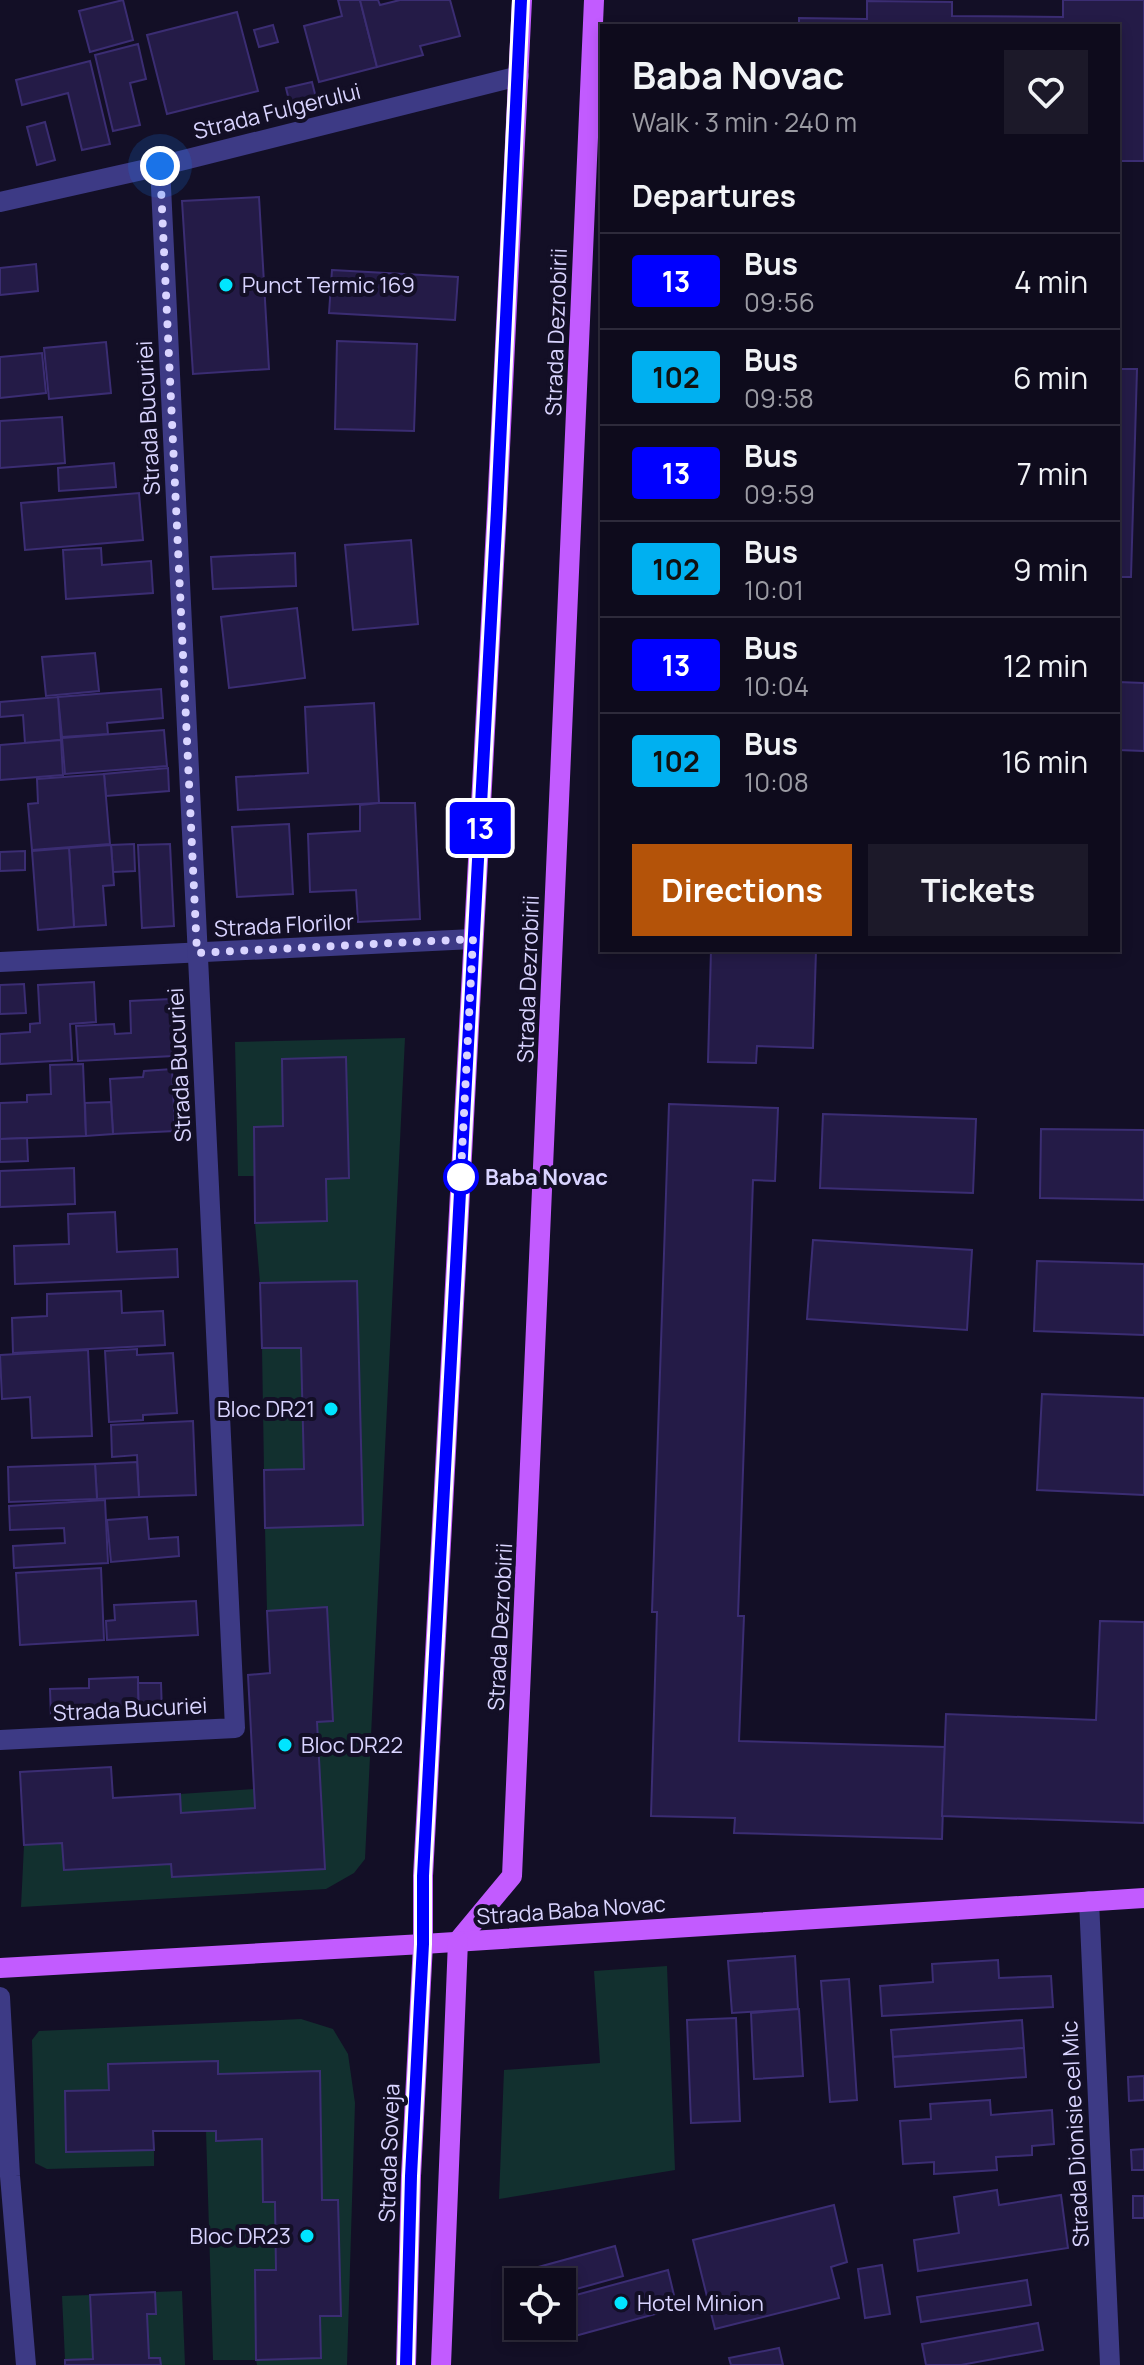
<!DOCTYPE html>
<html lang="en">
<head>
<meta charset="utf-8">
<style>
	:root { --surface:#0e0b1c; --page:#1c1929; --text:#f1f3f6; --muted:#9b9ba3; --line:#2e2b3b; --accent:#b45309 }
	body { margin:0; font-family:Manrope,sans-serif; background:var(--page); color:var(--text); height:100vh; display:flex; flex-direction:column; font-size:30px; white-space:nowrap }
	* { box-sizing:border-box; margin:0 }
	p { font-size:26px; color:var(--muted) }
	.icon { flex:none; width:44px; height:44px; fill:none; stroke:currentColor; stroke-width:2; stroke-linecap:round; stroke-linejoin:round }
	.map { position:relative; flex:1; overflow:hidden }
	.panel { position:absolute; left:600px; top:24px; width:520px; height:928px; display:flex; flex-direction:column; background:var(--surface); border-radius:0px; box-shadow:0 4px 12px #0003,0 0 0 2px var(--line) }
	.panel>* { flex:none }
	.badge { padding:0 16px; border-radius:6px; font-size:28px; line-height:52px }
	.controls { position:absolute; left:504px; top:2268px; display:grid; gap:16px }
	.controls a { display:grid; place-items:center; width:72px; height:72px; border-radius:0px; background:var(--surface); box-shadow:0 4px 12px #0003,0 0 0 2px var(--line); font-size:40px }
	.you { position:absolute; width:40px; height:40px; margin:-20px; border:6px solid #fff; border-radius:50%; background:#1a73e8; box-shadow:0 0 0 12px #1a73e833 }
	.map>.badge { position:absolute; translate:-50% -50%; box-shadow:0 0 0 4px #fff }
	h2 { padding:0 32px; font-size:30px; line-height:72px }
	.round { display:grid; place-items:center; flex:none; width:84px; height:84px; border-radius:0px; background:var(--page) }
	.headline { display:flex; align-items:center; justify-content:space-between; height:136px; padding:0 32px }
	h1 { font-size:38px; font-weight:700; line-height:60px }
	.primary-button { display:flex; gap:16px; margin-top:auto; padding:16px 32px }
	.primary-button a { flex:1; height:92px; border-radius:0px; background:var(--accent); color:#fff; font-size:32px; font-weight:700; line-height:92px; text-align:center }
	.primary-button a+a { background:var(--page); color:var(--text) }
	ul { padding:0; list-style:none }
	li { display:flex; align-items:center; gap:24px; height:96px; padding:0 32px; border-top:2px solid var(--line) }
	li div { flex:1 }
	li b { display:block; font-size:30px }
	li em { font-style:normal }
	li .badge { min-width:88px; font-weight:700; text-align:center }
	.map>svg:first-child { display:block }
	.green { fill:#12302f }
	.building { fill:#241b47; stroke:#3b2d73; stroke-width:2 }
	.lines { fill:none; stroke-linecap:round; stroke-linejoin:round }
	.minor { stroke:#3d3a85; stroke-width:20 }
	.major { stroke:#c25bff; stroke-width:20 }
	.line-casing { stroke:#fff; stroke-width:18 }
	.line { stroke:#00f; stroke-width:12 }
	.walk { stroke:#d9d4ff; stroke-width:8; stroke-dasharray:0 14.4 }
	.poi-dot { fill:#00e5ff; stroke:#130f26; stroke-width:3 }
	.stop-dot { fill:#fff; stroke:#00f; stroke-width:4 }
	.labels { text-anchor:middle; stroke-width:8; stroke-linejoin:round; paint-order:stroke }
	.street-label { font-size:22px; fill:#d9d4ff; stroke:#130f26 }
	.poi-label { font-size:22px; fill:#d9d4ff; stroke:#130f26; text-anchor:start }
	.stop-label { font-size:22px; font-weight:bold; fill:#d9d4ff; stroke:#130f26; text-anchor:start }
</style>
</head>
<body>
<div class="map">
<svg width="1144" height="2365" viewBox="0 0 1144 2365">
	<rect width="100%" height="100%" fill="#130f26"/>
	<g class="green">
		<path d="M405,1038L365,1859L354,1873L326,1889L21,1907L24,1845L62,1843L64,1870L171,1864L172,1877L325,1869L317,1722L333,1721L326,1607L267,1611L265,1528L363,1525L357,1282L260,1283L255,1223L327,1221L326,1179L349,1178L346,1058L282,1059L283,1126L254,1127L255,1176H238L235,1042Z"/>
		<path d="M262,1348H301L304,1469L264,1470Z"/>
		<path d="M254,1789L255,1808L181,1813L180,1794Z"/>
		<path d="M667,1966L675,2170L499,2199L504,2070L600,2063L594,1971Z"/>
		<path d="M301,2019L333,2029L348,2054L355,2103L347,2365H257L256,2360H213L206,2131H216V2140L262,2139L275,2202L276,2270L255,2271L256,2360L321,2358L320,2316L341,2315L338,2200H322L320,2071L218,2074L217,2061L109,2064V2090L154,2150V2166L47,2169L35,2163L32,2040L39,2031Z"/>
		<path d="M182,2291L185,2365H161L160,2358H149L147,2314L156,2313L155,2292Z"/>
		<path d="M90,2295L93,2359L65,2360L62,2296Z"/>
	</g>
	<g class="building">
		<path d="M123,0L133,40L90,52L79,11Z"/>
		<path d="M338,0H360L377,67L319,82L304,26L342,16Z"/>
		<path d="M360,0H378L380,5L400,0H450L460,36L420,46L423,55L377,67Z"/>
		<path d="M1063,0H1144V161H1118V26H799V18L867,19V1L952,2V16L1063,17Z"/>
		<path d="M237,12L258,91L167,114L147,35Z"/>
		<path d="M273,25L278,42L259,47L254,30Z"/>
		<path d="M138,44L146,79L130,83L140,125L113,131L95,55Z"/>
		<path d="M90,61L110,144L82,150L68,93L22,105L16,80Z"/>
		<path d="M312,82L317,102L291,108L286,88Z"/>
		<path d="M45,122L55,160L37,165L27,127Z"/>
		<path d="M259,197L269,369L193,374L182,201Z"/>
		<path d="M36,264L38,291L0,295V268Z"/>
		<path d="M332,270L458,277L455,320L329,313Z"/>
		<path d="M337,341L417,344L414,431L335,429Z"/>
		<path d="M106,342L111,393L49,399L44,348Z"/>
		<path d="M42,353L46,393L0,398V357Z"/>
		<path d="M1118,369H1137L1131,577H1118Z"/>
		<path d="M62,417L65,463L0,468V421Z"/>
		<path d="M114,463L116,487L59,491L58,468Z"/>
		<path d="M139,493L143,540L25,550L21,503Z"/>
		<path d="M411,540L418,624L353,630L345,545Z"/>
		<path d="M101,548L102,565L151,561L153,593L66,599L63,550Z"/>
		<path d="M295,553L296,586L213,589L211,557Z"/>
		<path d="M297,608L305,678L229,688L221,617Z"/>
		<path d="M95,653L99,691L46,696L42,657Z"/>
		<path d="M1118,682L1144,683V751L1118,750Z"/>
		<path d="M161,689L163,718L107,723L108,734L62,737L58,697Z"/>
		<path d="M58,697L61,740L25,743L23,715L0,717V702Z"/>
		<path d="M374,703L379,803L238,810L236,777L308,773L305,707Z"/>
		<path d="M164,730L167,766L65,774L62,738Z"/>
		<path d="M61,740L63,775L0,780V745Z"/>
		<path d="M168,768L169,791L106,796L104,774Z"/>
		<path d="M104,774L110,844L32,850L28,804L38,803L37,779Z"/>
		<path d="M379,803H415L420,919L358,922L356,890L310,892L308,834L360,831V805Z"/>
		<path d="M289,824L293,894L237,897L232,827Z"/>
		<path d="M134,844L135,871L113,872L111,845Z"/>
		<path d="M170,844L174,926L142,928L138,845Z"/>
		<path d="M111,845L114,885L103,886L106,925L74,927L69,848Z"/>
		<path d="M69,848L74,927L38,930L32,851Z"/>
		<path d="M25,851V870L0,871V852Z"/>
		<path d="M711,950H816L813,1048L757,1046L756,1063L708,1062Z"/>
		<path d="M94,982L96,1022L70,1024L72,1060L0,1064V1034L30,1032V1024L40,1023L38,985Z"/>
		<path d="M24,984L26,1013L0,1014V985Z"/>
		<path d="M170,999L173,1056L78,1061L76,1026L114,1024L115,1034L131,1033L130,1001Z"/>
		<path d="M346,1057L349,1178L326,1179L327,1221L255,1223L254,1127L283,1126L282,1059Z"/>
		<path d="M83,1064L86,1136L0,1139V1103L27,1102V1095L51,1094L50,1065Z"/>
		<path d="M172,1069L175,1131L113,1134L110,1079L143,1077L144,1071Z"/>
		<path d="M111,1102L113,1134L86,1136L85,1103Z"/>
		<path d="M669,1104L778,1108L775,1181L753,1180L738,1616H744L739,1741L945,1747L942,1839L734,1833L735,1818L651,1816L657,1612H652Z"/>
		<path d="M823,1114L976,1119L973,1193L820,1188Z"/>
		<path d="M1041,1129L1144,1130V1200L1040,1198Z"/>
		<path d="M27,1138L28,1161L0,1162V1139Z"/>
		<path d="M74,1168L75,1204L0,1207V1171Z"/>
		<path d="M115,1212L117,1252L177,1249L178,1277L15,1284L14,1246L69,1244L68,1214Z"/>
		<path d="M813,1240L972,1250L967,1330L807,1319Z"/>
		<path d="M1037,1261L1144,1264V1335L1034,1331Z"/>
		<path d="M357,1281L363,1525L265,1528L264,1470L304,1469L301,1348H262L260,1283Z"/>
		<path d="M121,1291L122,1313L163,1311L165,1345L13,1353L12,1318L47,1316V1294Z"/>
		<path d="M137,1349V1355L173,1353L177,1413L143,1415V1420L109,1422L105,1351Z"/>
		<path d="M88,1350L92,1436L32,1438L30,1397L2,1399L0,1355Z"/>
		<path d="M1042,1394L1144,1398V1495L1037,1490Z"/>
		<path d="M193,1421L196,1495L139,1497L137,1455L112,1457L111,1425Z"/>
		<path d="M137,1462L139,1497L97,1499L95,1464Z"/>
		<path d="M95,1464L97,1499L9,1502L8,1467Z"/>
		<path d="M105,1500L108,1563L14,1568L13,1546L65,1543L64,1528L10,1530L9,1506Z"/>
		<path d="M147,1517L149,1539L178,1537L179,1556L111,1562L107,1520Z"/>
		<path d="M101,1568L104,1640L20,1645L16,1573Z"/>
		<path d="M196,1601L198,1635L107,1640L106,1621L115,1620L114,1605Z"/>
		<path d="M327,1607L333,1721L317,1722L325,1869L172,1877L171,1864L64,1870L62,1843L24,1845L20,1772L111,1767L113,1798L180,1794L181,1813L255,1808L248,1675L270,1673L267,1611Z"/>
		<path d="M1100,1621L1144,1622V1823L942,1816L946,1714L1096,1720Z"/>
		<path d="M138,1677L139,1715L51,1718L50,1689L89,1688V1679Z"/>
		<path d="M138,1683H161L162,1714L139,1715Z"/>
		<path d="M795,1956L798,2009L732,2013L728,1961Z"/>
		<path d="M998,1960L999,1978L1051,1976L1053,2007L882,2016L880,1986L933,1982L932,1964Z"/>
		<path d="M849,1979L857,2100L830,2102L821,1981Z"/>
		<path d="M799,2009L803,2076L754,2079L751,2013Z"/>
		<path d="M736,2018L740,2121L691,2123L687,2020Z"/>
		<path d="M1022,2020L1024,2048L893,2057L891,2030Z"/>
		<path d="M1024,2048L1026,2077L895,2087L893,2057Z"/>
		<path d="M218,2061V2074L320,2071L322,2200H338L341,2316H320L321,2358L256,2360L255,2270H276L275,2202H263L262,2139L216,2141V2131H153L154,2150L66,2152L65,2091L109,2090L108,2064Z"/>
		<path d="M1144,2076V2100L1129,2101L1128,2077Z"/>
		<path d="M990,2100L991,2115L1052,2110L1054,2144L1032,2146V2155L996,2157L997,2170L934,2174V2162L903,2164L900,2121L931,2119L930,2104Z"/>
		<path d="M1144,2149V2170H1132L1131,2150Z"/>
		<path d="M997,2190L999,2205L1061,2195L1068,2248L918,2271L914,2240L959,2233L954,2197Z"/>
		<rect x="1133" y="2196" width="11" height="22"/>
		<path d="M834,2205L847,2262L831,2267L839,2298L715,2329L693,2240Z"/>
		<path d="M615,2246L623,2276L562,2293V2282H535L531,2269Z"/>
		<path d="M882,2265L890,2314L865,2318L858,2269Z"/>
		<path d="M668,2270L677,2308L575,2336L565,2298Z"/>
		<path d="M1027,2280L1031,2305L921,2322L917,2297Z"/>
		<path d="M155,2292L156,2314H147L149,2358H160L161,2365H65V2360L93,2359L90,2295Z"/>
		<path d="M1038,2323L1043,2350L961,2365H926L922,2344Z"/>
		<path d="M779,2348L783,2365H731L729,2358Z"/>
	</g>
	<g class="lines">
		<g class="minor">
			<path d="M0,202L160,166L519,76"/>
			<path d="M0,962L473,939"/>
			<path d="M0,1740L235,1728L160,166"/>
			<path d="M1089,1901L1110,2365"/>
			<path d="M0,1997L10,2176L26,2365"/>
		</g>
		<g class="major">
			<path d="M458,1941L512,1876L594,0"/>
			<path d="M0,1968L423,1944L1144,1898"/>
			<path d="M406,2365L411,2176L423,1944V1876L497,509L522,0"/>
			<path d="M441,2365L458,1941"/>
		</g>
	</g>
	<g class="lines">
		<defs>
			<path id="line" d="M406,2365L411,2176L423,1944V1876L497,509L521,0"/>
		</defs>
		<use href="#line" class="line-casing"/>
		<use href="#line" class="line"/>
		<path class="walk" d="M160,166L197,953L473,939L460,1191L461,1177"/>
	</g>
	<g class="poi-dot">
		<circle cx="226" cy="285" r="8"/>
		<circle cx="331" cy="1409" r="8"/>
		<circle cx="285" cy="1745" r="8"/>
		<circle cx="307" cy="2236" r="8"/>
		<circle cx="621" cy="2303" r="8"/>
	</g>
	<circle class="stop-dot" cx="461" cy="1177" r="16"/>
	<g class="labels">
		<g class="street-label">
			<text transform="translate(277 111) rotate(-14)" y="8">Strada Fulgerului</text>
			<text transform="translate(556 332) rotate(-88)" y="8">Strada Dezrobirii</text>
			<text transform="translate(148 418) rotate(-93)" y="8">Strada Bucuriei</text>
			<text transform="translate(284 925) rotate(-3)" y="8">Strada Florilor</text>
			<text transform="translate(528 979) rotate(-88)" y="8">Strada Dezrobirii</text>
			<text transform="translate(179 1065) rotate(-93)" y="8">Strada Bucuriei</text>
			<text transform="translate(500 1627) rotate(-87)" y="8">Strada Dezrobirii</text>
			<text transform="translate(130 1709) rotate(-3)" y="8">Strada Bucuriei</text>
			<text transform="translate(571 1910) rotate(-4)" y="8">Strada Baba Novac</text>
			<text transform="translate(1075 2134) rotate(-93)" y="8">Strada Dionisie cel Mic</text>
			<text transform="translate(389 2153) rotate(-88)" y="8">Strada Soveja</text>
		</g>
		<g class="poi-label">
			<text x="242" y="293">Punct Termic 169</text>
			<text x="315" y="1417" text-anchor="end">Bloc DR21</text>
			<text x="301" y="1753">Bloc DR22</text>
			<text x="291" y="2244" text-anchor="end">Bloc DR23</text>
			<text x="637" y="2311">Hotel Minion</text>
		</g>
		<g class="stop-label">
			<text x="485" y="1185">Baba Novac</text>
		</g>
	</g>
</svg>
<div class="controls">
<a><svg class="icon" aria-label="locate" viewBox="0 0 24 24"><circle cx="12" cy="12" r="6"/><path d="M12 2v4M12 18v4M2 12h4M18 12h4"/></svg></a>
</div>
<div class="you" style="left:160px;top:166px"></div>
<b class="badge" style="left:480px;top:828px;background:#00f;color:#fff">13</b>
<section class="panel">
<div class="headline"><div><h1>Baba Novac</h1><p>Walk · 3 min · 240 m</p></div><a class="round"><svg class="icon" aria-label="heart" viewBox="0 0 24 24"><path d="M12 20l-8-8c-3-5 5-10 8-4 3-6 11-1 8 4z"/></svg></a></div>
<h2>Departures</h2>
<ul>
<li><span class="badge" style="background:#00f;color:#fff">13</span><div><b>Bus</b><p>09:56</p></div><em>4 min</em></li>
<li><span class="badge" style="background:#00b0f0;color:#111">102</span><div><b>Bus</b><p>09:58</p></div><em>6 min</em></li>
<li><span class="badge" style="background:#00f;color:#fff">13</span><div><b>Bus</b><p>09:59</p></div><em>7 min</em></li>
<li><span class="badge" style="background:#00b0f0;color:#111">102</span><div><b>Bus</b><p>10:01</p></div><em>9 min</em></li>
<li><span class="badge" style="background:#00f;color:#fff">13</span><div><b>Bus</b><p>10:04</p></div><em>12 min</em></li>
<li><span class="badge" style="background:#00b0f0;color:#111">102</span><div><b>Bus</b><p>10:08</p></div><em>16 min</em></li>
</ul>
<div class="primary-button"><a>Directions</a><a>Tickets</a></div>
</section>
</div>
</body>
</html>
